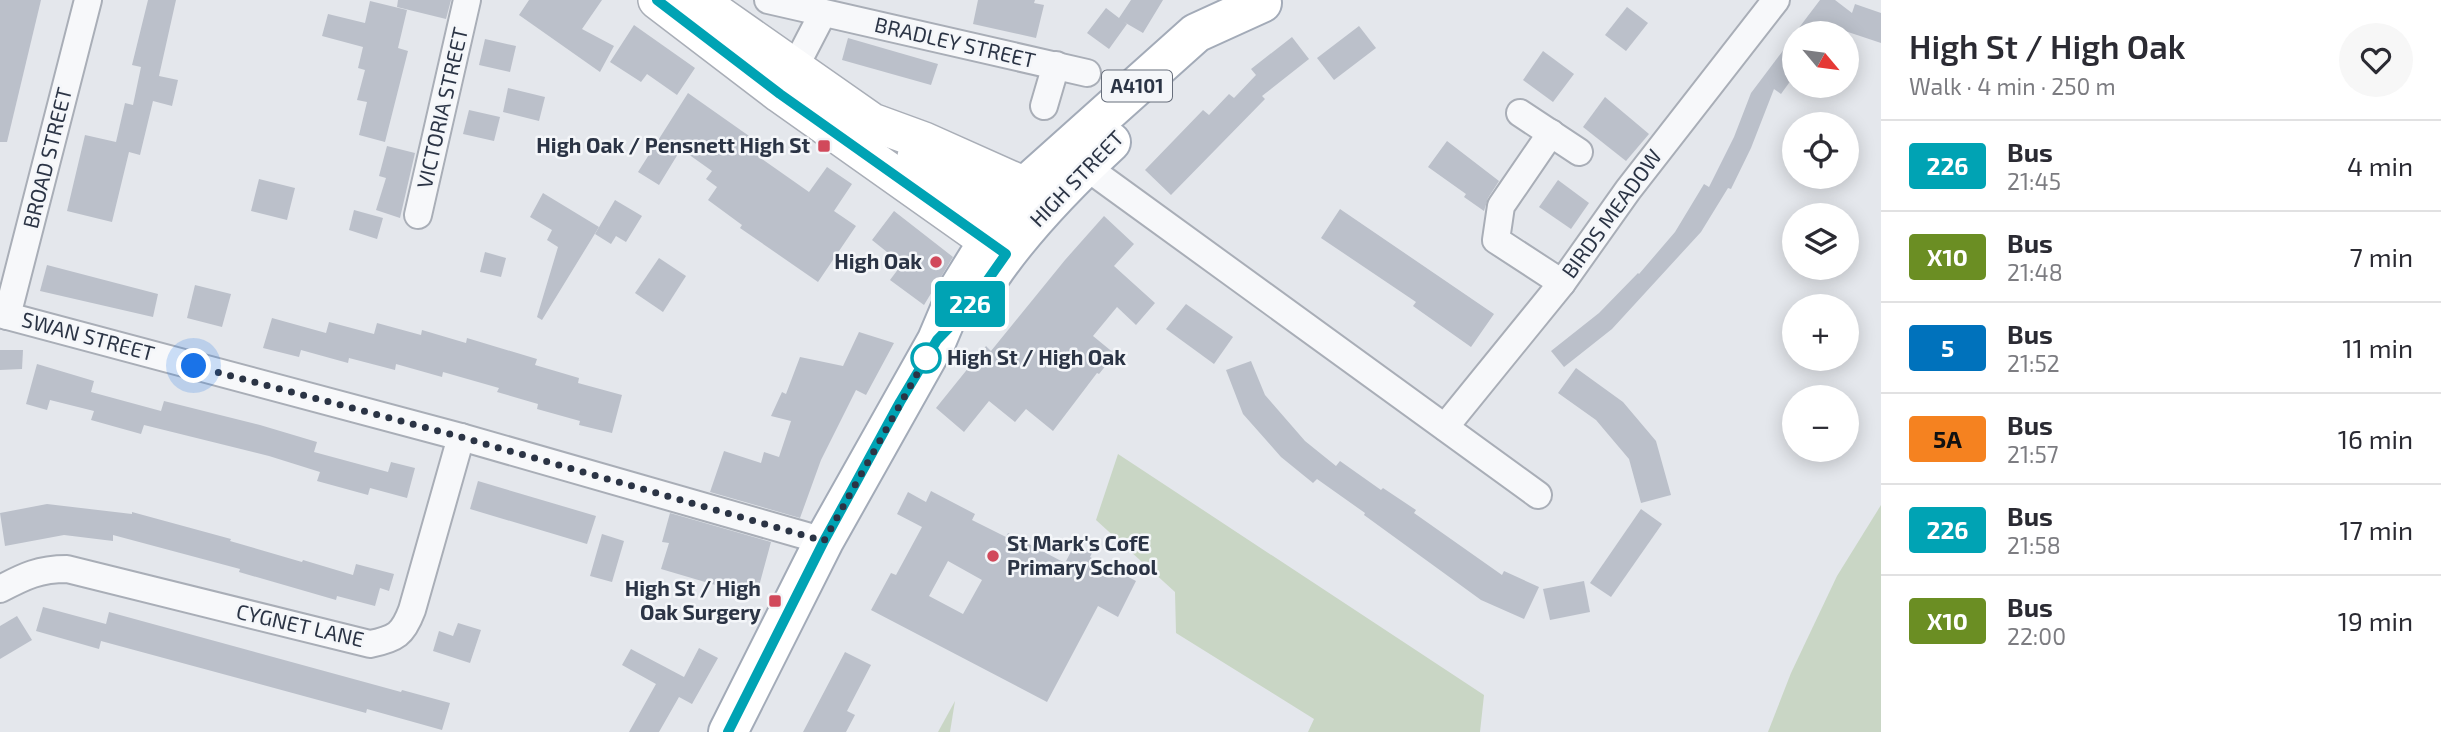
<!DOCTYPE html>
<html lang="en">
<head>
<meta charset="utf-8">
<style>
	:root { --surface:#fff; --page:#f7f7f7; --text:#2b2b33; --muted:#7c7c81; --line:#e1e1e2 }
	body { margin:0; font-family:"Exo 2",sans-serif; background:var(--page); color:var(--text); height:100vh; display:flex; flex-direction:column; font-size:26px; white-space:nowrap }
	* { box-sizing:border-box; margin:0 }
	p { font-size:23px; color:var(--muted) }
	.icon { flex:none; width:38px; height:38px; fill:none; stroke:currentColor; stroke-width:2; stroke-linecap:round; stroke-linejoin:round }
	.map { position:relative; flex:1; overflow:hidden }
	.sheet { display:flex; flex-direction:column; background:var(--surface); width:560px }
	.sheet>* { flex:none }
	.badge { padding:0 14px; border-radius:5px; font-size:24px; line-height:46px }
	.needle { width:46px; rotate:119deg }
	.tools { position:absolute; left:1782px; top:21px; display:grid; gap:14px }
	.tools a { display:grid; place-items:center; width:77px; height:77px; border-radius:50%; background:var(--surface); box-shadow:0 4px 18px #0003; font-size:35px }
	.you { position:absolute; width:35px; height:35px; margin:-18px; border:5px solid #fff; border-radius:50%; background:#1a73e8; box-shadow:0 0 0 10px #1a73e833 }
	.map>.badge { position:absolute; translate:-50% -50%; box-shadow:0 0 0 4px #fff }
	.round { display:grid; place-items:center; flex:none; width:74px; height:74px; border-radius:37px; background:var(--page) }
	.headline { display:flex; align-items:center; justify-content:space-between; height:119px; padding:0 28px }
	h1 { font-size:33px; font-weight:600; line-height:52px }
	ul { padding:0; list-style:none }
	li { display:flex; align-items:center; gap:21px; height:91px; padding:0 28px; border-top:2px solid var(--line) }
	li div { flex:1 }
	li b { display:block; font-size:26px }
	li em { font-style:normal }
	li .badge { min-width:77px; font-weight:700; text-align:center }
	main { display:flex; flex:1; min-height:0 }
	.map>svg:first-child { display:block }
	.green { fill:#c9d6c5 }
	.building { fill:#bbc0ca; fill-rule:evenodd }
	.lines { fill:none; stroke-linecap:round; stroke-linejoin:round }
	.minor-casing { stroke:#a9aeb7; stroke-width:30 }
	.secondary-casing { stroke:#a9aeb7; stroke-width:40 }
	.primary-casing { stroke:#a3abb8; stroke-width:42 }
	.minor { stroke:#f7f8fa; stroke-width:26 }
	.secondary { stroke:#fff; stroke-width:37 }
	.primary { stroke:#fff; stroke-width:38 }
	.line-casing { stroke:#fff; stroke-width:16 }
	.line { stroke:#00a3b4; stroke-width:10 }
	.walk { stroke:#2b3445; stroke-width:7; stroke-dasharray:0 12.6 }
	.poi-dot { fill:#d1495b; stroke:#f4f6f9; stroke-width:2.5 }
	.stop-dot { fill:#fff; stroke:#00a3b4; stroke-width:3.5 }
	.labels { text-anchor:middle; stroke-width:5; stroke-linejoin:round; paint-order:stroke }
	.shield { fill:#f4f6f9; stroke:#676e7b; stroke-width:2 }
	.shield-label { font-size:19px; font-weight:bold; fill:#2b3445 }
	.street-label { font-size:21px; fill:#2b3445; stroke:#f4f6f9 }
	.poi-label { font-size:21px; font-weight:bold; fill:#2b3445; stroke:#f4f6f9; text-anchor:end }
	.stop-label { font-size:21px; font-weight:bold; fill:#2b3445; stroke:#f4f6f9; text-anchor:start }
</style>
</head>
<body>
<main>
<div class="map">
<svg width="1881" height="732" viewBox="0 0 1881 732">
	<rect width="100%" height="100%" fill="#e4e7ec"/>
	<g class="green">
		<path d="M1118,454L1484,695L1480,732H1308L1314,719L1176,633L1175,592L1096,520Z"/>
		<path d="M1881,505V732H1768L1791,673L1837,576Z"/>
		<path d="M955,701L950,732H938Z"/>
	</g>
	<g class="building">
		<path d="M0,0H41L7,142H0Z"/>
		<path d="M148,0H176L159,76L178,80L172,106L153,101L140,155L129,152L112,222L67,211L85,135L116,142L125,103L133,105L141,67L132,65Z"/>
		<path d="M398,0H451L446,19L397,7Z"/>
		<path d="M529,0H602L582,29L614,46L600,72L519,15Z"/>
		<path d="M978,0H1035L1034,3L1044,5L1036,38L973,24Z"/>
		<path d="M1131,0H1163L1143,33L1124,22L1127,24L1109,49L1087,33L1106,8L1119,18Z"/>
		<path d="M1820,0H1835L1852,13L1855,4L1881,13V43L1833,27L1828,33H1795Z"/>
		<path d="M370,1L407,10L398,48L408,51L385,142L359,135L367,102L357,100L365,70L358,68L363,47L322,36L328,14L365,23Z"/>
		<path d="M1627,7L1648,23L1626,51L1605,35Z"/>
		<path d="M634,25L695,68L677,95L647,74L641,82L610,62Z"/>
		<path d="M1359,26L1376,48L1334,80L1317,58Z"/>
		<path d="M1794,36V76L1781,94L1774,89L1751,148L1731,189L1728,188L1701,232L1612,329L1564,367L1551,351L1599,313L1638,273L1639,274L1675,232L1704,184L1709,187L1734,137L1751,93Z"/>
		<path d="M1292,37L1309,59L1262,96L1265,99L1171,195L1145,170L1203,110L1209,115L1229,94L1234,98L1256,75L1251,69Z"/>
		<path d="M848,38L938,64L931,85L842,60Z"/>
		<path d="M485,39L516,46L510,72L479,65Z"/>
		<path d="M1543,51L1574,74L1553,102L1523,80Z"/>
		<path d="M508,88L545,97L539,121L503,112Z"/>
		<path d="M688,93L769,150L762,159L809,192L827,167L852,184L834,211L856,226L818,282L740,228L742,225L708,200L717,187L706,179L712,171L681,149L659,185L638,172Z"/>
		<path d="M1605,97L1649,134L1626,161L1583,127Z"/>
		<path d="M469,110L500,117L494,141L463,134Z"/>
		<path d="M1447,141L1499,181L1488,198L1484,211L1464,197L1466,194L1428,167Z"/>
		<path d="M387,146L415,153L400,218L376,210L386,178L379,176Z"/>
		<path d="M259,179L295,188L287,220L251,211Z"/>
		<path d="M1558,180L1589,203L1571,229L1539,207Z"/>
		<path d="M543,193L599,227L542,320L537,317L558,247L547,240L552,230L530,217Z"/>
		<path d="M615,200L642,216L626,242L616,236L611,244L595,234Z"/>
		<path d="M1340,209L1494,314L1471,347L1413,306L1416,302L1321,238Z"/>
		<path d="M354,210L383,218L377,239L349,230Z"/>
		<path d="M894,211L953,257L924,305L890,280L902,264L872,240Z"/>
		<path d="M1104,216L1134,244L1114,266L1155,303L1136,325L1117,307L1093,336L1115,354L1099,374L1097,373L1053,431L1026,409L1015,422L989,401L964,432L936,408L986,346L991,351L1065,260Z"/>
		<path d="M485,252L506,258L501,277L480,272Z"/>
		<path d="M659,258L686,276L663,312L635,293Z"/>
		<path d="M47,265L158,294L153,317L40,291Z"/>
		<path d="M195,285L231,294L222,327L187,318Z"/>
		<path d="M1186,304L1233,337L1214,364L1166,329Z"/>
		<path d="M272,318L326,333L329,322L374,334L377,323L421,335L422,330L466,343L467,338L537,359L535,365L579,378L578,383L622,395L612,433L579,425L580,421L537,409L538,404L497,392L499,388L443,372L442,377L396,364L395,370L349,358L348,363L301,350L299,357L263,348Z"/>
		<path d="M859,332L894,343L866,395L856,390L821,460L800,518L710,492L724,451L761,463L764,452L779,457L791,421L771,416L782,392L786,394L800,357L843,366Z"/>
		<path d="M0,350H23L22,369L0,370Z"/>
		<path d="M1251,361L1265,395L1305,441L1336,466L1340,461L1381,490L1383,488L1416,510L1414,513L1502,575L1504,571L1539,587L1524,619L1481,600L1364,515L1365,513L1317,479L1313,483L1281,457L1243,414L1226,370Z"/>
		<path d="M37,364L94,381L91,392L161,411L164,401L260,425L317,442L314,452L388,472L391,462L415,468L407,498L370,488L368,495L317,481L320,472L269,456L144,425L141,434L91,420L94,411L50,400L47,410L26,404Z"/>
		<path d="M1576,368L1623,402L1656,441L1671,495L1641,503L1629,459L1596,420L1558,393Z"/>
		<path d="M478,481L596,516L587,544L470,509Z"/>
		<path d="M931,491L975,514L972,520L1006,537L1008,533L1065,563L1075,544L1092,553L1090,557L1136,581L1118,617L1098,606L1047,702L871,610L891,573L896,575L922,527L897,514L908,492L926,502ZM948,561L982,580L963,614L929,596Z"/>
		<path d="M47,504L132,514V512L231,539L230,541L302,562L303,560L353,575L356,564L394,574L389,591L380,588L375,606L337,596L336,600L239,572L240,569L113,535V541L64,535L5,546L0,513Z"/>
		<path d="M1641,509L1662,524L1611,597L1590,583Z"/>
		<path d="M670,513L771,542L756,597L661,569L669,543L662,542Z"/>
		<path d="M602,534L624,541L612,582L590,576Z"/>
		<path d="M1584,581L1590,612L1550,620L1543,589Z"/>
		<path d="M43,607L106,624L109,612L401,692L402,690L450,703L442,730L367,709L366,713L101,641L99,649L36,631Z"/>
		<path d="M17,616L32,640L0,659V626Z"/>
		<path d="M458,623L481,630L470,663L433,651L439,631L453,636Z"/>
		<path d="M699,648L718,658L692,704L679,697L659,732H629L656,684L622,665L631,649L684,677Z"/>
		<path d="M845,652L871,665L847,711L855,715L846,732H803Z"/>
	</g>
	<g class="lines">
		<defs>
			<g id="minor">
				<path d="M768,0L1087,73"/>
				<path d="M795,67L823,13"/>
				<path d="M1044,106L1056,65"/>
				<path d="M1520,113L1579,152"/>
				<path d="M1551,133L1501,206L1496,240L1562,283"/>
				<path d="M1085,166L1538,495"/>
				<path d="M418,215L467,0"/>
				<path d="M0,314L461,437L824,541"/>
				<path d="M7,316L88,0"/>
				<path d="M1445,427L1562,283L1628,190L1776,0"/>
				<path d="M0,589C25,576 39,569 67,569L370,644C396,639 403,634 412,610L461,437"/>
			</g>
			<g id="secondary">
				<path d="M657,0L780,94L1006,254"/>
				<path d="M698,0L872,122L924,141L1025,186"/>
				<path d="M916,157L1003,217L1014,244"/>
			</g>
			<g id="primary">
				<path d="M992,274C1025,226 1068,182 1111,142"/>
				<path d="M728,732L824,541L937,340L959,288L1003,217L1025,186L1196,33L1262,3"/>
			</g>
		</defs>
		<use href="#minor" class="minor-casing"/>
		<use href="#secondary" class="secondary-casing"/>
		<use href="#primary" class="primary-casing"/>
		<use href="#minor" class="minor"/>
		<use href="#secondary" class="secondary"/>
		<use href="#primary" class="primary"/>
	</g>
	<g class="lines">
		<defs>
			<path id="line" d="M657,0L780,94L1006,254L968,308L937,340L900,402L824,541L728,732"/>
		</defs>
		<use href="#line" class="line-casing"/>
		<use href="#line" class="line"/>
		<path class="walk" d="M194,366L461,437L824,541L926,358"/>
	</g>
	<g class="poi-dot">
		<rect x="817" y="139" width="14" height="14" rx="3.5"/>
		<circle cx="936" cy="262" r="7"/>
		<circle cx="993" cy="556" r="7"/>
		<rect x="768" y="594" width="14" height="14" rx="3.5"/>
	</g>
	<circle class="stop-dot" cx="926" cy="358" r="14"/>
	<g class="labels">
		<rect class="shield" x="1102" y="70.5" width="70" height="31" rx="5"/>
		<g class="shield-label">
			<text x="1137" y="93">A4101</text>
		</g>
		<g class="street-label">
			<text transform="translate(955 43) rotate(13)" y="7">BRADLEY STREET</text>
			<text transform="translate(443 108) rotate(-77)" y="7">VICTORIA STREET</text>
			<text transform="translate(48 158) rotate(-76)" y="7">BROAD STREET</text>
			<text transform="translate(1077 179) rotate(-46)" y="7">HIGH STREET</text>
			<text transform="translate(1612 214) rotate(-54)" y="7">BIRDS MEADOW</text>
			<text transform="translate(88 337) rotate(15)" y="7">SWAN STREET</text>
			<text transform="translate(300 626) rotate(13)" y="7">CYGNET LANE</text>
		</g>
		<g class="poi-label">
			<text x="810" y="153">High Oak / Pensnett High St</text>
			<text x="922" y="269">High Oak</text>
			<text x="1007" y="551" text-anchor="start">St Mark's CofE<tspan x="1007" dy="24">Primary School</tspan></text>
			<text x="761" y="596">High St / High<tspan x="761" dy="24">Oak Surgery</tspan></text>
		</g>
		<g class="stop-label">
			<text x="947" y="365">High St / High Oak</text>
		</g>
	</g>
</svg>
<div class="tools">
<a><svg class="needle" viewBox="-14 -14 28 28"><path d="M0-13l5 13h-10z" fill="#e53935"/><path d="M0 13l5-13h-10z" fill="#7c7c81"/></svg></a>
<a><svg class="icon" aria-label="locate" viewBox="0 0 24 24"><circle cx="12" cy="12" r="6"/><path d="M12 2v4M12 18v4M2 12h4M18 12h4"/></svg></a>
<a><svg class="icon" aria-label="layers" viewBox="0 0 24 24"><path d="M12 4l9 5-9 5-9-5zM3 14l9 5 9-5"/></svg></a>
<a>+</a>
<a>−</a>
</div>
<div class="you" style="left:194px;top:366px"></div>
<b class="badge" style="left:970px;top:304px;background:#00a3b4;color:#fff">226</b>
</div>
<section class="sheet">
<div class="headline"><div><h1>High St / High Oak</h1><p>Walk · 4 min · 250 m</p></div><a class="round"><svg class="icon" aria-label="heart" viewBox="0 0 24 24"><path d="M12 20l-8-8c-3-5 5-10 8-4 3-6 11-1 8 4z"/></svg></a></div>
<ul>
<li><span class="badge" style="background:#00a3b4;color:#fff">226</span><div><b>Bus</b><p>21:45</p></div><em>4 min</em></li>
<li><span class="badge" style="background:#6b8e23;color:#fff">X10</span><div><b>Bus</b><p>21:48</p></div><em>7 min</em></li>
<li><span class="badge" style="background:#0072bc;color:#fff">5</span><div><b>Bus</b><p>21:52</p></div><em>11 min</em></li>
<li><span class="badge" style="background:#f58220;color:#111">5A</span><div><b>Bus</b><p>21:57</p></div><em>16 min</em></li>
<li><span class="badge" style="background:#00a3b4;color:#fff">226</span><div><b>Bus</b><p>21:58</p></div><em>17 min</em></li>
<li><span class="badge" style="background:#6b8e23;color:#fff">X10</span><div><b>Bus</b><p>22:00</p></div><em>19 min</em></li>
</ul>
</section>
</main>
</body>
</html>
